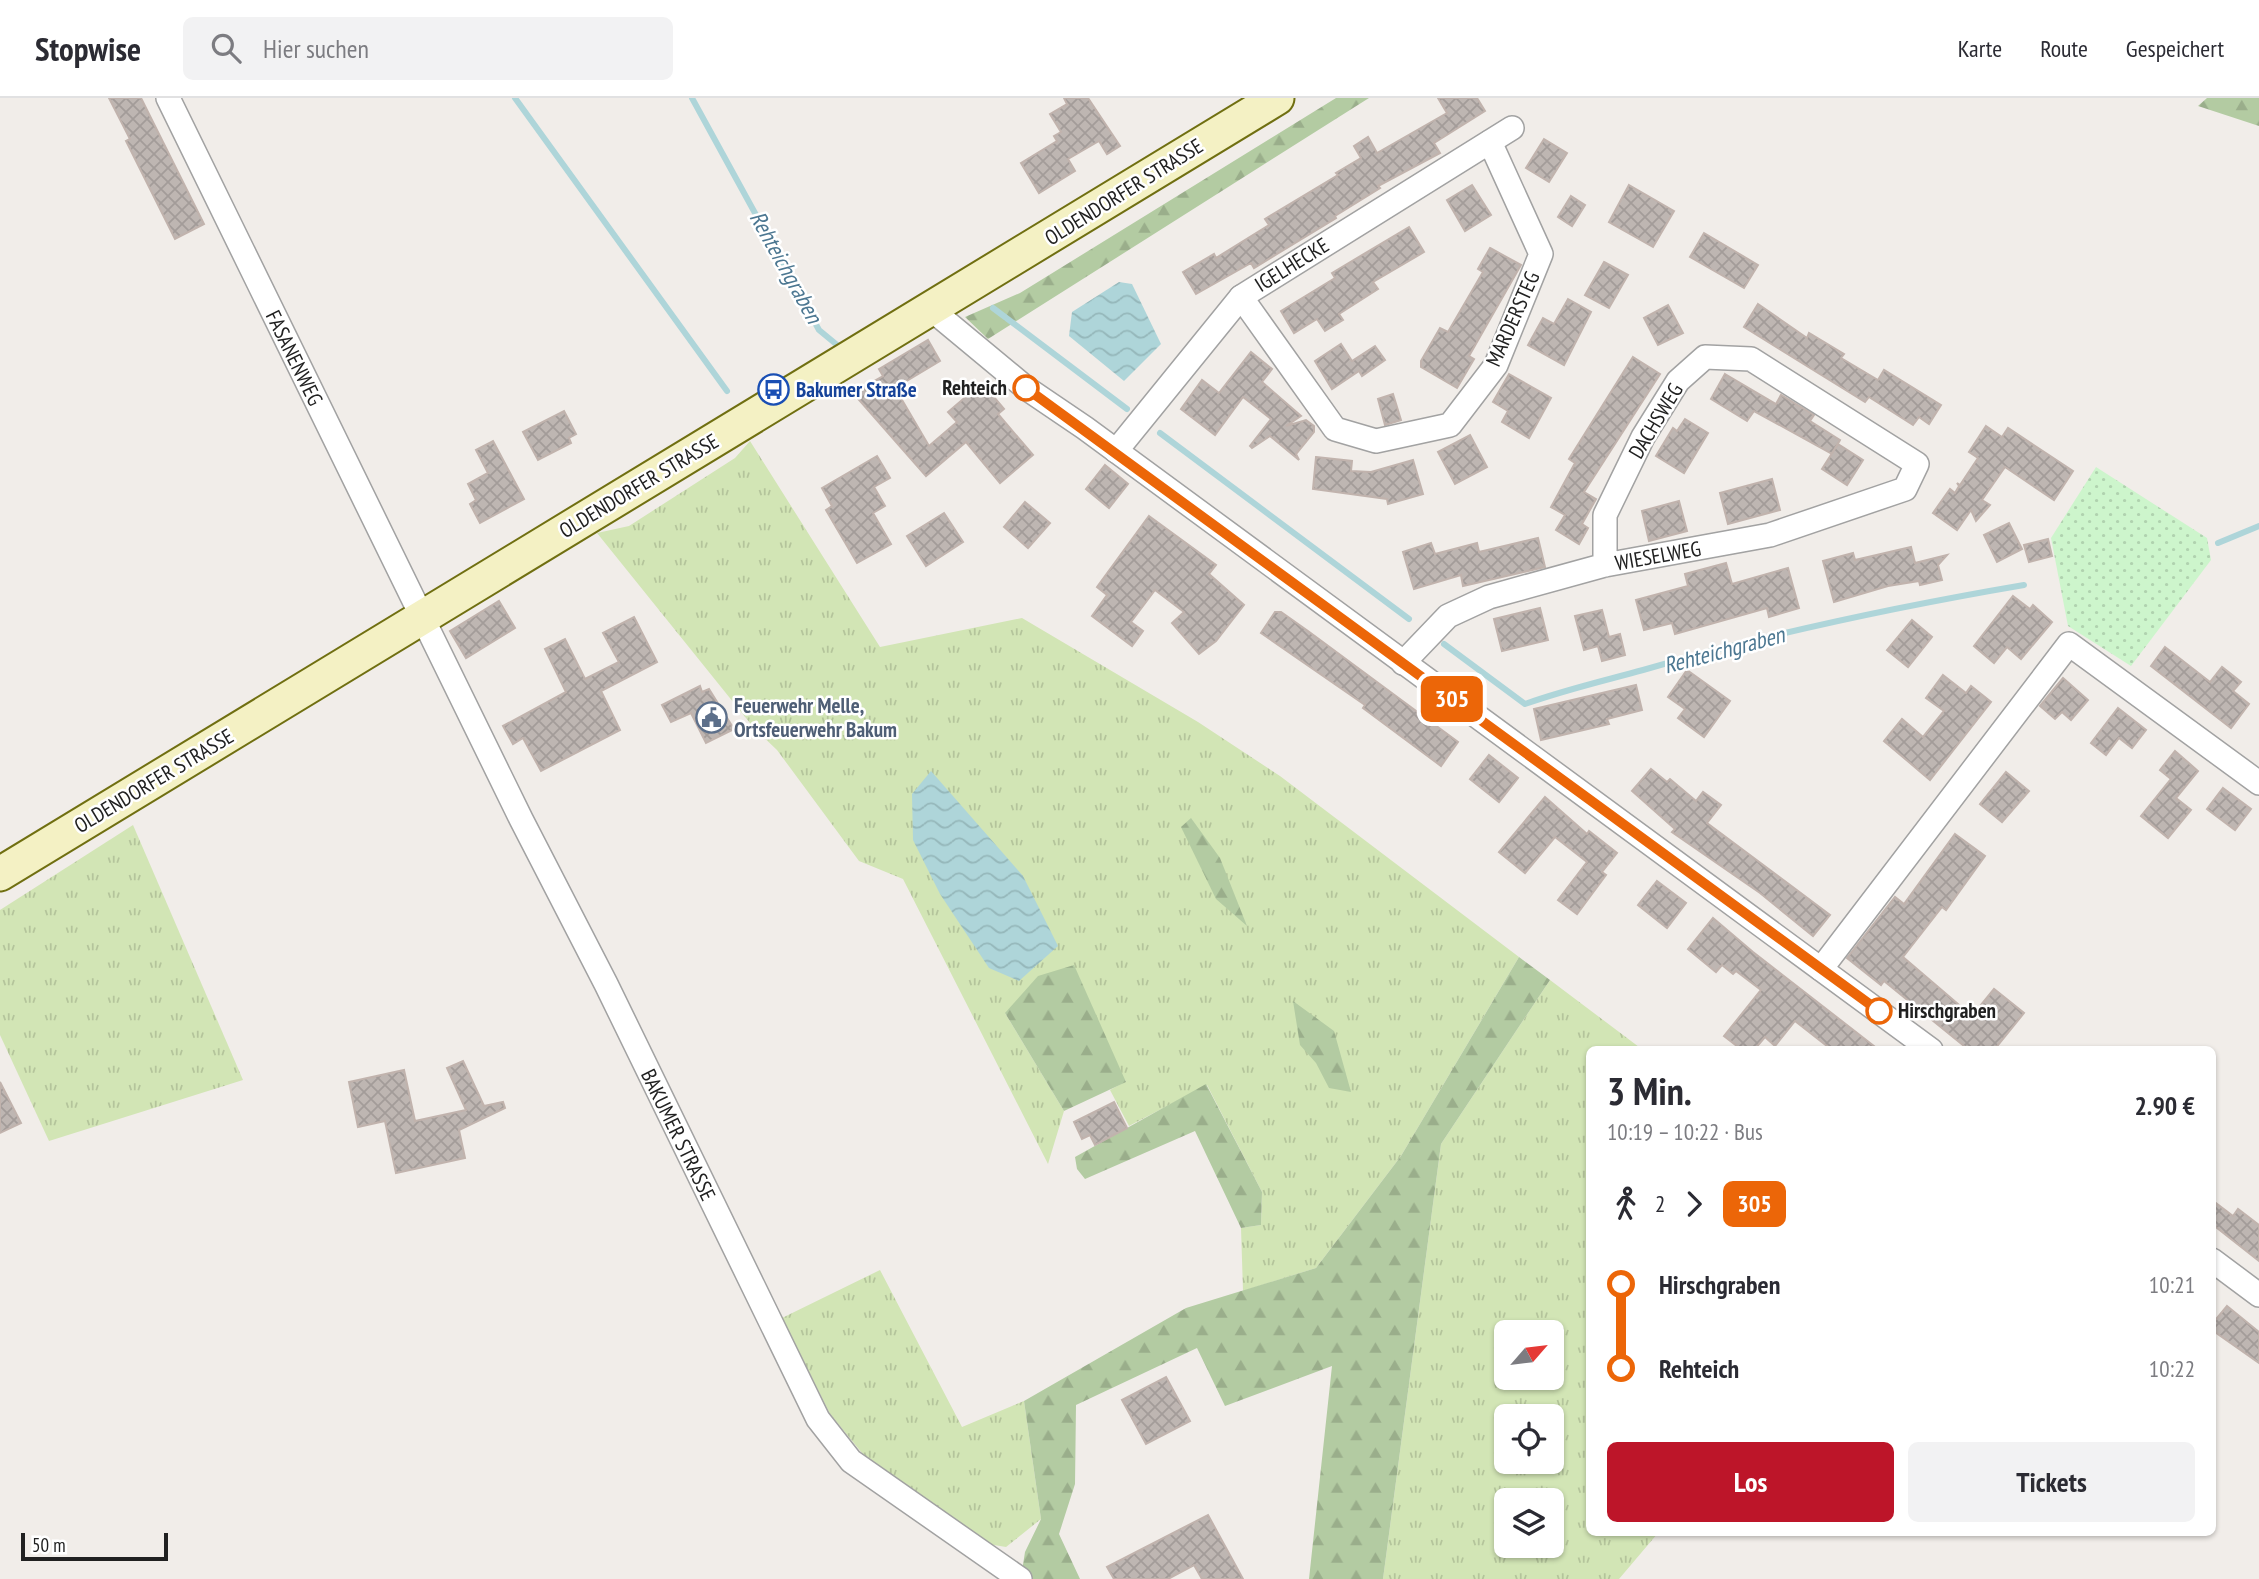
<!DOCTYPE html>
<html lang="de">
<head>
<meta charset="utf-8">
<style>
	:root { --surface:#fff; --page:#f2f2f3; --text:#2b2b33; --muted:#7c7c81; --line:#e1e1e2; --accent:#bd1529 }
	body { margin:0; font-family:"PT Sans Narrow",sans-serif; background:var(--page); color:var(--text); height:100vh; display:flex; flex-direction:column; font-size:26px; white-space:nowrap }
	* { box-sizing:border-box; margin:0 }
	p { font-size:23px; color:var(--muted) }
	.icon { flex:none; width:38px; height:38px; fill:none; stroke:currentColor; stroke-width:2; stroke-linecap:round; stroke-linejoin:round }
	.map { position:relative; flex:1; overflow:hidden }
	.details { position:absolute; left:1586px; top:948px; width:630px; height:490px; display:flex; flex-direction:column; background:var(--surface); border-radius:10px; box-shadow:0 2px 5px #0004 }
	.details>* { flex:none }
	.badge { padding:0 14px; border-radius:10px; font-size:24px; line-height:46px }
	.needle { width:46px; rotate:62deg }
	.controls { position:absolute; left:1494px; top:1222px; display:grid; gap:14px }
	.controls a { display:grid; place-items:center; width:70px; height:70px; border-radius:10px; background:var(--surface); box-shadow:0 2px 5px #0004; font-size:35px }
	.scale { position:absolute; left:21px; bottom:18px; width:147px; box-sizing:border-box; padding-left:7px; border:4px solid #212121; border-top:0; font-size:19px; line-height:24px; white-space:nowrap; color:#212121; -webkit-text-stroke:5px #fff; paint-order:stroke }
	.map>.badge { position:absolute; translate:-50% -50%; box-shadow:0 0 0 4px #fff }
	.legs { display:flex; align-items:center; gap:10px; height:77px; padding:0 21px; font-size:23px }
	.legs p { margin-inline-start:auto }
	.overview { display:flex; align-items:center; justify-content:space-between; height:119px; padding:0 21px }
	h1 { font-size:38px; font-weight:600; line-height:52px }
	.primary-button { display:flex; gap:14px; margin-top:auto; padding:14px 21px }
	.primary-button a { flex:1; height:80px; border-radius:10px; background:var(--accent); color:#fff; font-size:28px; font-weight:600; line-height:80px; text-align:center }
	.primary-button a+a { background:var(--page); color:var(--text) }
	ul { padding:0 21px; list-style:none }
	li { display:flex; align-items:center; gap:24px; height:84px; font-size:26px }
	li i { display:grid; place-items:center; width:10px; height:100%; margin:0 9px; background:currentColor }
	li i::after { content:''; width:18px; height:18px; margin:-9px; border:5px solid; border-radius:50%; background:var(--surface) }
	li p { margin-inline-start:auto }
	li:first-child i { background:linear-gradient(#0000 50%,currentColor 0) }
	li:last-child i { background:linear-gradient(currentColor 50%,#0000 0) }
	header { display:flex; align-items:center; gap:42px; box-sizing:border-box; height:98px; padding:0 35px; background:var(--surface); border-bottom:2px solid var(--line) }
	header strong { font-size:33px }
	nav { display:flex; gap:38px; margin-inline-start:auto; font-size:24px }
	.search { width:490px; height:63px; background:var(--page); display:flex; align-items:center; gap:18px; box-sizing:border-box; padding:0 24px; border-radius:10px; color:var(--muted); font-size:26px }
	.map>svg:first-child { display:block }
	.grass { fill:url(#grass-tufts); fill-rule:evenodd }
	.forest { fill:url(#forest-firs) }
	.park { fill:url(#park-dots) }
	.water { fill:url(#water-waves) }
	.lines { fill:none; stroke-linecap:round; stroke-linejoin:round }
	.stream { stroke:#aed5d9; stroke-width:6 }
	.building { fill:url(#building-cross-hatch); stroke:#c1b3ad; stroke-width:2 }
	.street-casing { stroke:#a2a2a2; stroke-width:26 }
	.secondary-casing { stroke:#706f11; stroke-width:37 }
	.street { stroke:#fff; stroke-width:23 }
	.secondary { stroke:#f4f1c4; stroke-width:33 }
	.line-1-casing { stroke:#fff; stroke-width:16 }
	.line-1 { stroke:#ec6608; stroke-width:10 }
	.stop-1-dot { fill:#fff; stroke:#ec6608; stroke-width:3.5 }
	.labels { text-anchor:middle; stroke-width:5; stroke-linejoin:round; paint-order:stroke }
	.street-label { font-size:21px; fill:#212121; stroke:#fff }
	.stop-label { font-size:21px; font-weight:bold; fill:#212121; stroke:#fff; text-anchor:end }
	.transit-label { font-size:21px; font-weight:bold; fill:#164399; stroke:#fff; text-anchor:start }
	.service-label { font-size:21px; font-weight:bold; fill:#4e5e75; stroke:#fff; text-anchor:start }
	.water-label { font-size:23px; font-style:italic; fill:#4c7791; stroke:#fff }
</style>
</head>
<body>
<header>
<strong>Stopwise</strong>
<div class="search"><svg class="icon" aria-label="search" viewBox="0 0 24 24"><circle cx="10" cy="10" r="6"/><path d="M15 15l6 6"/></svg>Hier suchen</div>
<nav><a>Karte</a><a>Route</a><a>Gespeichert</a></nav>
</header>
<div class="map">
<svg width="2259" height="1481" viewBox="0 0 2259 1481">
	<defs>
		<pattern id="grass-tufts" width="24" height="20" patternUnits="userSpaceOnUse" patternTransform="scale(1.75)"><rect width="24" height="20" fill="#d2e5b5"/><path d="M3 7l-1-3M5 7V3M7 7l1-3M15 17l-1-3M17 17v-4M19 17l1-3" fill="none" stroke="#b4c49b"/></pattern>
		<pattern id="forest-firs" width="22" height="20" patternUnits="userSpaceOnUse" patternTransform="scale(1.75)"><rect width="22" height="20" fill="#b3cba2"/><path d="M5 1l3.5 6h-7zM16 11l3.5 6h-7z" fill="#9aae8b"/></pattern>
		<pattern id="park-dots" width="8" height="8" patternUnits="userSpaceOnUse" patternTransform="scale(1.75)"><rect width="8" height="8" fill="#cdf5cc"/><path d="M2 2h.1M6 6h.1" fill="none" stroke="#b0d2af" stroke-width="1.8" stroke-linecap="round"/></pattern>
		<pattern id="water-waves" width="16" height="10" patternUnits="userSpaceOnUse" patternTransform="scale(1.75)"><rect width="16" height="10" fill="#aed5d9"/><path d="M0 5q4-4 8 0t8 0" fill="none" stroke="#95b7ba"/></pattern>
		<pattern id="building-cross-hatch" width="8" height="8" patternUnits="userSpaceOnUse" patternTransform="scale(1.75)"><rect width="8" height="8" fill="#beb6b2"/><path d="M0 0l8 8M0 8l8-8" fill="none" stroke="#a39c99"/></pattern>
	</defs>
	<rect width="100%" height="100%" fill="#f1ede9"/>
	<g class="grass">
		<path d="M750,343L880,549L1022,520L1198,624L1280,678L1519,859L1401,1058L1316,1170L1243,1193L1241,1130L1261,1127L1262,1094L1207,987L1129,1028L1110,992L1126,983L1005,915L1064,1013L1048,1066L903,781L859,763L777,652L754,630L597,435L629,428L735,360Z"/>
		<path d="M133,727L243,982L49,1043L0,937V812Z"/>
		<path d="M1550,882L1643,952H1589V1435H1658L1619,1481H1383L1441,1046ZM1507,1234H1552V1279H1507ZM1507,1318H1552V1363H1507ZM1507,1402H1552V1447H1507Z"/>
		<path d="M880,1172L962,1329L1024,1303L1041,1421L1006,1449L988,1446L871,1366L830,1316L782,1220Z"/>
	</g>
	<g class="forest">
		<path d="M1336,0H1369L988,241L965,219L1020,195Z"/>
		<path d="M2207,0H2259V28L2198,8Z"/>
		<path d="M1191,720L1220,760L1247,828L1216,801L1181,729Z"/>
		<path d="M1519,859L1550,882L1441,1046L1383,1481H1309L1332,1268L1225,1308L1197,1250L1076,1307L1075,1386L1059,1436L1080,1481H1032L1022,1473L1025,1454L1041,1421L1024,1303L1186,1210L1316,1170L1401,1058Z"/>
		<path d="M1074,867L1126,984L1064,1013L1005,915L1038,878Z"/>
		<path d="M1293,903L1334,933L1351,994L1329,990L1316,965L1300,947Z"/>
		<path d="M1206,986L1262,1094L1261,1127L1241,1130L1195,1033L1085,1081L1077,1071L1075,1059Z"/>
	</g>
	<path class="park" d="M2096,369L2207,440L2211,462L2131,568L2068,528L2051,440Z"/>
	<g class="water">
		<path d="M1119,184L1132,186L1161,246L1124,283L1069,238L1072,214Z"/>
		<path d="M931,673L1023,778L1058,848L1019,883L989,870L940,796L913,742L912,696Z"/>
	</g>
	<g class="lines">
		<g class="stream">
			<path d="M515,0L727,293"/>
			<path d="M692,0L819,232L842,251"/>
			<path d="M993,210L1127,311"/>
			<path d="M1160,335L1409,521"/>
			<path d="M2218,445L2259,428"/>
			<path d="M1444,546L1525,606C1564,592 1603,583 1643,572C1768,536 1895,509 2024,487"/>
		</g>
	</g>
	<g class="building">
		<path d="M109,0H141L204,126L175,141L126,43L130,41Z"/>
		<path d="M1064,0H1088L1120,48L1107,56L1099,43L1068,61L1075,73L1039,95L1021,65L1057,43L1054,38L1061,34L1050,16L1067,6Z"/>
		<path d="M1438,0H1477L1485,13L1434,45L1440,55L1378,88L1380,90L1335,118L1336,120L1254,170L1251,165L1196,196L1183,174L1214,156L1216,160L1269,127L1265,121L1338,77L1336,75L1361,60L1354,48L1368,39L1377,55L1447,15Z"/>
		<path d="M1544,41L1567,55L1549,84L1526,70Z"/>
		<path d="M1472,87L1491,117L1465,133L1447,102Z"/>
		<path d="M1629,87L1674,113L1653,149L1609,124Z"/>
		<path d="M1571,98L1585,107L1572,128L1558,119Z"/>
		<path d="M1409,129L1424,154L1373,184L1378,191L1339,216L1343,222L1325,233L1317,221L1294,235L1281,213L1335,180L1332,175Z"/>
		<path d="M1704,135L1758,167L1744,190L1690,159Z"/>
		<path d="M1490,150L1521,167L1469,258L1474,261L1457,290L1421,269V263L1440,230L1448,234L1483,174L1478,171Z"/>
		<path d="M1604,164L1628,177L1609,210L1585,197Z"/>
		<path d="M1568,201L1591,214L1564,267L1528,247L1543,220L1554,226Z"/>
		<path d="M1758,206L1807,240L1809,235L1844,256L1841,260L1878,282L1884,272L1941,307L1929,326L1919,319L1913,327L1869,299L1865,304L1744,229Z"/>
		<path d="M1668,207L1683,235L1658,247L1644,220Z"/>
		<path d="M928,242L940,263L895,290L929,348L957,324L948,314L982,285L1004,311L998,316L1033,357L1000,385L966,344L926,378L853,295L883,278L879,271Z"/>
		<path d="M1341,246L1352,263L1375,248L1385,262L1362,278L1359,273L1332,291L1315,263Z"/>
		<path d="M1251,254L1272,271L1262,284L1301,318L1286,328L1306,322L1314,328V334L1296,356L1299,362L1270,338L1252,350L1250,348L1271,321L1243,299L1215,337L1181,311L1202,282L1219,295Z"/>
		<path d="M1633,259L1660,276L1584,394L1596,401L1582,426L1588,430L1579,446L1556,432L1565,417L1551,409L1575,365L1569,361Z"/>
		<path d="M1509,276L1551,300L1529,340L1502,324L1508,313L1493,304Z"/>
		<path d="M1725,276L1776,306L1781,297L1814,317L1810,323L1840,342L1832,356L1754,313L1747,323L1711,301Z"/>
		<path d="M1393,296L1401,322L1385,327L1378,301Z"/>
		<path d="M564,313L576,336L569,340L571,345L538,362L523,334Z"/>
		<path d="M1685,321L1708,335L1684,375L1656,358L1673,330L1677,333Z"/>
		<path d="M1986,328L2002,339L2008,330L2073,373L2054,402L2005,369L1982,402L1990,407L1976,423L1971,412L1957,432L1933,415L1950,391L1955,395L1959,388L1957,385L1960,387L1978,360L1969,354Z"/>
		<path d="M1470,337L1487,369L1455,386L1438,354Z"/>
		<path d="M493,343L524,401L480,425L470,406L476,402L468,386L488,375L476,352Z"/>
		<path d="M1838,346L1863,362L1847,387L1822,371Z"/>
		<path d="M877,358L890,380L874,389L885,408L873,415L891,446L857,465L826,412L832,408L822,390Z"/>
		<path d="M1316,359L1352,363L1351,373L1371,374L1413,362L1423,396L1388,406L1387,401L1313,391Z"/>
		<path d="M1105,367L1128,386L1109,410L1086,391Z"/>
		<path d="M1772,381L1780,412L1728,426L1720,395Z"/>
		<path d="M1679,403L1687,433L1649,443L1642,413Z"/>
		<path d="M1025,404L1050,425L1028,450L1004,429Z"/>
		<path d="M944,415L963,444L926,468L907,438Z"/>
		<path d="M1149,418L1216,467L1209,476L1244,507L1216,543L1199,556L1172,525L1184,514L1155,492L1131,524L1143,533L1132,548L1092,518L1107,497L1097,489Z"/>
		<path d="M2009,425L2022,451L1997,464L1984,437Z"/>
		<path d="M1538,440L1545,469L1463,488L1461,477L1414,491L1403,454L1431,445L1435,456L1477,445L1479,454Z"/>
		<path d="M2048,441L2052,458L2029,464L2024,447Z"/>
		<path d="M1911,449L1915,465L1947,457L1938,467L1942,482L1920,487L1919,483L1888,488L1834,504L1823,463L1853,455L1855,462Z"/>
		<path d="M1726,465L1732,486L1788,470L1799,510L1769,519L1767,510L1675,536L1672,525L1644,532L1636,502L1688,488L1685,476Z"/>
		<path d="M2013,498L2030,511L2033,507L2052,524L2021,561L2007,549L1994,565L1974,548Z"/>
		<path d="M499,503L515,530L466,560L450,533Z"/>
		<path d="M1540,510L1548,542L1502,553L1494,521Z"/>
		<path d="M1602,512L1609,539L1620,536L1625,557L1602,563L1598,548L1584,552L1575,518Z"/>
		<path d="M1275,514H1281L1308,533L1458,644L1441,668L1363,610L1365,607L1261,535Z"/>
		<path d="M634,519L657,564L601,593L620,632L541,673L523,640L513,646L503,628L566,594L545,551L565,541L585,581L619,564L603,535Z"/>
		<path d="M1912,522L1932,539L1908,569L1887,552Z"/>
		<path d="M2165,549L2210,584L2222,569L2241,584L2233,593L2249,606L2231,630L2151,568Z"/>
		<path d="M1687,572L1730,603L1704,639L1678,620L1685,611L1668,599Z"/>
		<path d="M1943,577L1966,595L1971,588L1991,604L1930,682L1884,643L1902,621L1923,639L1944,613L1926,600Z"/>
		<path d="M2063,580L2088,602L2071,622L2062,614L2055,621L2040,608Z"/>
		<path d="M1636,587L1642,612L1607,621L1609,626L1541,642L1534,611Z"/>
		<path d="M700,588L702,594L709,591L734,631L706,645L691,615L671,624L662,607Z"/>
		<path d="M2118,610L2146,632L2132,650L2119,640L2106,657L2091,645Z"/>
		<path d="M2175,653L2198,673L2176,700L2191,712L2168,740L2141,718L2171,681L2160,672Z"/>
		<path d="M1489,657L1518,680L1499,704L1470,681Z"/>
		<path d="M1651,671L1667,684L1670,681L1696,703L1703,694L1721,707L1707,725L1830,817L1813,838L1760,795L1672,734L1675,731L1632,693Z"/>
		<path d="M2006,674L2029,693L2002,724L1980,706Z"/>
		<path d="M2223,690L2251,711L2235,732L2207,711Z"/>
		<path d="M1545,699L1587,736L1589,733L1617,755L1602,774L1606,777L1577,816L1558,802L1587,764L1555,739L1525,775L1499,754Z"/>
		<path d="M1955,736L1985,758L1946,812L1942,809L1903,859L1972,918L1994,891L2024,915L1994,952H1969L1884,883L1881,887L1847,860L1895,799L1904,806Z"/>
		<path d="M1657,783L1686,805L1667,830L1638,807Z"/>
		<path d="M1713,820L1753,854L1879,952H1832L1795,923L1775,948L1765,939L1754,952H1742L1724,938L1761,892L1736,873L1733,876L1722,867L1716,874L1688,851Z"/>
		<path d="M463,963L484,1008L503,1004L505,1010L459,1032L465,1060L396,1075L385,1023L358,1029L349,984L404,972L415,1023L466,1012L447,970Z"/>
		<path d="M0,984L21,1025L0,1035Z"/>
		<path d="M1114,1004L1127,1030L1095,1047L1090,1037L1082,1041L1074,1024Z"/>
		<path d="M2212,1102L2233,1118L2238,1111L2259,1127V1163L2212,1126Z"/>
		<path d="M2227,1208L2259,1234V1265L2212,1232V1226Z"/>
		<path d="M1166,1279L1190,1323L1146,1346L1122,1302Z"/>
		<path d="M1208,1417L1243,1481H1202L1194,1467L1168,1481H1114L1107,1469Z"/>
	</g>
	<g class="lines">
		<defs>
			<g id="street">
				<path d="M168,0L521,721L606,886L818,1321L851,1363L1020,1481"/>
				<path d="M1241,199L1335,331L1376,343L1450,327L1496,267L1541,156L1490,44"/>
				<path d="M932,212L1026,290L1085,330L1931,952"/>
				<path d="M1116,353L1241,199L1512,30"/>
				<path d="M1403,565L1448,518L1489,499L1605,467L1770,437L1905,391L1917,366L1751,261L1705,259L1678,283L1643,339L1605,417V467"/>
				<path d="M1821,871L2069,546L2259,685"/>
				<path d="M2212,1162L2259,1197"/>
			</g>
			<path id="secondary" d="M0,776L1277,0"/>
		</defs>
		<use href="#street" class="street-casing"/>
		<use href="#secondary" class="secondary-casing"/>
		<use href="#street" class="street"/>
		<use href="#secondary" class="secondary"/>
	</g>
	<g class="lines">
		<defs>
			<path id="line-1" d="M1026,290L1879,913"/>
		</defs>
		<use href="#line-1" class="line-1-casing"/>
		<use href="#line-1" class="line-1"/>
	</g>
	<defs>
		<symbol id="bus-ring" viewBox="-11 -11 22 22"><circle r="9.5" fill="#fff" stroke="#1a4fb4" stroke-width="1.5"/><path d="M-5-6H5V4H4V6H2V4H-2V6H-4V4H-5ZM-3.5-4V0h7V-4ZM-3.5 1.2v1.5H-2V1.2ZM2 1.2v1.5H3.5V1.2Z" fill="#1a4fb4"/></symbol>
		<symbol id="civic-ring" viewBox="-11 -11 22 22"><circle r="9.5" fill="#fff" stroke="#5c6f8a" stroke-width="1.5"/><path d="M-.6-6.5H3V-4.5H.6V-3L4-1V1h2V6H-6V1h2V-1L-.6-3ZM-1.2 2.5V6h2.4V2.5Z" fill="#5c6f8a"/></symbol>
	</defs>
	<g fill-rule="evenodd">
		<use href="#bus-ring" x="756" y="274" width="35" height="35"/>
		<use href="#civic-ring" x="694" y="602" width="35" height="35"/>
	</g>
	<g class="stop-1-dot">
		<circle cx="1026" cy="290" r="12"/>
		<circle cx="1879" cy="913" r="12"/>
	</g>
	<g class="labels">
		<g class="street-label">
			<text transform="translate(1124 94) rotate(-32)" y="7">OLDENDORFER STRASSE</text>
			<text transform="translate(1292 167) rotate(-32)" y="7">IGELHECKE</text>
			<text transform="translate(1513 221) rotate(-66)" y="7">MARDERSTEG</text>
			<text transform="translate(294 260) rotate(64)" y="7">FASANENWEG</text>
			<text transform="translate(1656 323) rotate(-59)" y="7">DACHSWEG</text>
			<text transform="translate(639 388) rotate(-31)" y="7">OLDENDORFER STRASSE</text>
			<text transform="translate(1658 458) rotate(-10)" y="7">WIESELWEG</text>
			<text transform="translate(154 683) rotate(-31)" y="7">OLDENDORFER STRASSE</text>
			<text transform="translate(678 1037) rotate(64)" y="7">BAKUMER STRASSE</text>
		</g>
		<g class="stop-label">
			<text x="1007" y="297">Rehteich</text>
			<text x="1898" y="920" text-anchor="start">Hirschgraben</text>
		</g>
		<g class="transit-label">
			<text x="796" y="299">Bakumer Straße</text>
		</g>
		<g class="service-label">
			<text x="734" y="615">Feuerwehr Melle,<tspan x="734" dy="24">Ortsfeuerwehr Bakum</tspan></text>
		</g>
		<g class="water-label">
			<text transform="translate(786 169) rotate(61)" y="8">Rehteichgraben</text>
			<text transform="translate(1724 552) rotate(-15)" y="8">Rehteichgraben</text>
		</g>
	</g>
</svg>
<div class="controls">
<a><svg class="needle" viewBox="-14 -14 28 28"><path d="M0-13l5 13h-10z" fill="#e53935"/><path d="M0 13l5-13h-10z" fill="#7c7c81"/></svg></a>
<a><svg class="icon" aria-label="locate" viewBox="0 0 24 24"><circle cx="12" cy="12" r="6"/><path d="M12 2v4M12 18v4M2 12h4M18 12h4"/></svg></a>
<a><svg class="icon" aria-label="layers" viewBox="0 0 24 24"><path d="M12 4l9 5-9 5-9-5zM3 14l9 5 9-5"/></svg></a>
</div>
<div class="scale">50 m</div>
<b class="badge" style="left:1452px;top:601px;background:#ec6608;color:#fff">305</b>
<section class="details">
<div class="overview"><div><h1>3 Min.</h1><p>10:19 – 10:22 · Bus</p></div><b>2.90 €</b></div>
<div class="legs"><svg class="icon" aria-label="walk" viewBox="0 0 24 24"><circle cx="13" cy="4" r="2"/><path d="M13 8l-2 6 4 7M11 14l-3 7M7 12l3-4h3l4 4"/></svg>2<svg class="icon" aria-label="forward" viewBox="0 0 24 24"><path d="M9 5l7 7-7 7"/></svg><b class="badge" style="background:#ec6608;color:#fff">305</b></div>
<ul>
<li><i style="color:#ec6608"></i><b>Hirschgraben</b><p>10:21</p></li>
<li><i style="color:#ec6608"></i><b>Rehteich</b><p>10:22</p></li>
</ul>
<div class="primary-button"><a>Los</a><a>Tickets</a></div>
</section>
</div>
</body>
</html>
